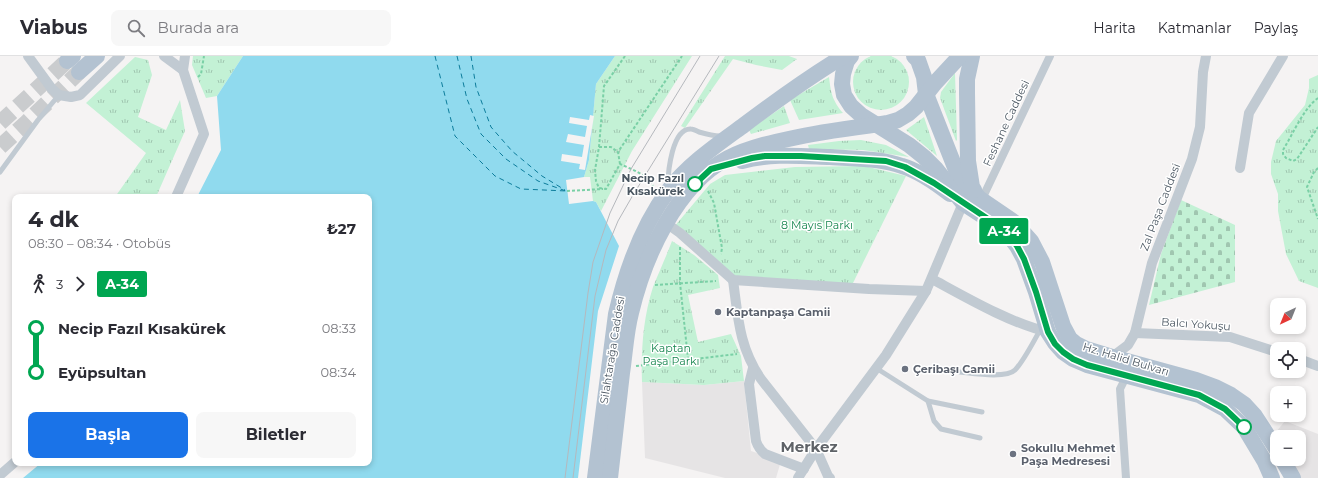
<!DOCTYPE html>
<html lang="tr">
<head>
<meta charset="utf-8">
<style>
	:root { --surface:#fff; --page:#f7f7f7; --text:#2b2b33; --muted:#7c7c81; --line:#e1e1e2; --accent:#1a73e8 }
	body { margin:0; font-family:Montserrat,sans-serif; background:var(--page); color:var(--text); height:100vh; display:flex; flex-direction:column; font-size:15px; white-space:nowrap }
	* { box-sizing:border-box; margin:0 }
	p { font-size:13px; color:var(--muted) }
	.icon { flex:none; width:22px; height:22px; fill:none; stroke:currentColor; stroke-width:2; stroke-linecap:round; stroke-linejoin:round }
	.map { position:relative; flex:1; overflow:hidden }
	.sheet { position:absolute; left:12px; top:138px; width:360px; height:272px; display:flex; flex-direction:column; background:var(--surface); border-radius:8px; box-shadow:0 2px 6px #0003 }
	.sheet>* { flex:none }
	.badge { padding:0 8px; border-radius:3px; font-size:14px; line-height:26px }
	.needle { width:26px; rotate:223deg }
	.fabs { position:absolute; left:1270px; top:242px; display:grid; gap:8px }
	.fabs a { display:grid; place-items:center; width:36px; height:36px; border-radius:8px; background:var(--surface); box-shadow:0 2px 6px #0003; font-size:20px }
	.map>.badge { position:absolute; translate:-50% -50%; box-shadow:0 0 0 2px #fff }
	.legs { display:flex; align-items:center; gap:6px; height:44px; padding:0 16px; font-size:13px }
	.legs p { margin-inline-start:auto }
	.overview { display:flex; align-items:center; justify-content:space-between; height:68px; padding:0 16px }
	h1 { font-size:22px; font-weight:700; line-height:30px }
	.button { display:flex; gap:8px; margin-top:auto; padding:8px 16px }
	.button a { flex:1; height:46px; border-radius:8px; background:var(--accent); color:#fff; font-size:16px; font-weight:700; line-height:46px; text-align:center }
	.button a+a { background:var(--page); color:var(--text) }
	ul { padding:0 16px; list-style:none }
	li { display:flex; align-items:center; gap:14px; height:44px; font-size:15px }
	li i { display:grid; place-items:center; width:6px; height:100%; margin:0 5px; background:currentColor }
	li i::after { content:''; width:10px; height:10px; margin:-5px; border:3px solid; border-radius:50%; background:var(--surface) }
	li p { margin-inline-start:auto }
	li:first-child i { background:linear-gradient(#0000 50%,currentColor 0) }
	li:last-child i { background:linear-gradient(currentColor 50%,#0000 0) }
	header { display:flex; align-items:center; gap:24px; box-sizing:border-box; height:56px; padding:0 20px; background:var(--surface); border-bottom:1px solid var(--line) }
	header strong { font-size:19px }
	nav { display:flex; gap:22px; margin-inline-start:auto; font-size:14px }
	.search { width:280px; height:36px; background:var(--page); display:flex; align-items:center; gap:10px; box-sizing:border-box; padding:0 14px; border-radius:8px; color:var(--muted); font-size:15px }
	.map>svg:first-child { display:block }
	.education { fill:#e6e4e5 }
	.grass { fill:url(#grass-tufts) }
	.cemetery { fill:url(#cemetery-stones) }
	.water { fill:#90daee }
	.pier { fill:#f5f3f3 }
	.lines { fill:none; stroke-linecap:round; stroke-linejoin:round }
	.ferry { stroke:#0c7c9b; stroke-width:1; stroke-dasharray:5 4; stroke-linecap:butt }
	.primary-tunnel { stroke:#caccce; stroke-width:16; stroke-dasharray:16 8; stroke-linecap:butt }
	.path { stroke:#7ad0a6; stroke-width:2; stroke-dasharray:3 2; stroke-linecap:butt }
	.service { stroke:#c1cad2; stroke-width:5 }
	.pedestrian { stroke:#c1cad2; stroke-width:8 }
	.minor { stroke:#c1cad2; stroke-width:10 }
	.primary { stroke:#b3c2d1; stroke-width:16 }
	.tram { stroke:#b5b8bd; stroke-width:1 }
	.line-1-casing { stroke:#fff; stroke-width:9 }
	.line-1 { stroke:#00a651; stroke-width:6 }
	.stop-1-dot { fill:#fff; stroke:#00a651; stroke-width:2 }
	.worship-dot { fill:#6b7280; stroke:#fff; stroke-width:1.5 }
	.labels { text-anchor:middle; stroke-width:3; stroke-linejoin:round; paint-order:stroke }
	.street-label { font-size:11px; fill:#4a5661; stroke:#fff }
	.stop-label { font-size:11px; font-weight:bold; fill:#4a5661; stroke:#fff; text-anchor:end }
	.park-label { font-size:11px; fill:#17864f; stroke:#fff }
	.worship-label { font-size:11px; font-weight:bold; fill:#5b616d; stroke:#fff; text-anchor:start }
	.district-label { font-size:15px; font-weight:bold; fill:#5f6368; stroke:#fff }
</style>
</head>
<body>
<header>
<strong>Viabus</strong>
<div class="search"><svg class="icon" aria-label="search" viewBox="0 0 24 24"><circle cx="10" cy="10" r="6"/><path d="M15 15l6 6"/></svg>Burada ara</div>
<nav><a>Harita</a><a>Katmanlar</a><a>Paylaş</a></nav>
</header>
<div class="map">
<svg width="1318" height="422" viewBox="0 0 1318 422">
	<defs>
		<pattern id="grass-tufts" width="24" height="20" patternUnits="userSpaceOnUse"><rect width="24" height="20" fill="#c3f1d5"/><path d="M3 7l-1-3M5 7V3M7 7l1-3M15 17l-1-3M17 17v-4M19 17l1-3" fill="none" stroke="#a0c6b0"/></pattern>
		<pattern id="cemetery-stones" width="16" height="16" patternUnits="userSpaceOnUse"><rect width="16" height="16" fill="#c3f1d5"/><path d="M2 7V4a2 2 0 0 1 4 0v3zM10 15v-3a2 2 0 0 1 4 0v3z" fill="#a0c6b0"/></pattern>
	</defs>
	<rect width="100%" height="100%" fill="#f5f3f3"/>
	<g class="education">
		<path d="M744,325L751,395L781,405L776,422H725L645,402L642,326L704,329Z"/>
		<path d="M1285,365L1318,378V422H1297L1286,403H1299V381H1272Z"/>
	</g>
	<g class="grass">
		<circle cx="881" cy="26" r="28"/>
		<path d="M193,0H243L217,40L206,42L192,9Z"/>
		<path d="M615,0H692L632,95L601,155L596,146L593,145L590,121H584L589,104L596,28Z"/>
		<path d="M725,0H789L797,3L782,14L756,9L733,3L685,72L681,70Z"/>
		<path d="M135,1L148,4L152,19L138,61L166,74L180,44L185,75L156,141H115L146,97L86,47Z"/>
		<path d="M955,17L957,84L956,85L940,42L941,36Z"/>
		<path d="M1318,19V232L1299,225L1286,198L1278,155V138L1271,118V106L1276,85L1305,49L1309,32V23Z"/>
		<path d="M829,21C831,37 832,44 843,57L799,64L790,44Z"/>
		<path d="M784,50L790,67L751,78L749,74Z"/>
		<path d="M924,61L937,100L906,74Z"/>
		<path d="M861,84L886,89L909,101L863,94L809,93L808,89L839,85Z"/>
		<path d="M864,110L906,120L853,227L731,226L674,171L710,128L725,119L795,111Z"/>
		<path d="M672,185L694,199L718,219L720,232L688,239L698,286L731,278L741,300L744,325L704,329L642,326C641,294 643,262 653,231C659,216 666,201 672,185Z"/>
	</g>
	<path class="cemetery" d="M1181,144L1235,169V226L1149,249L1161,198Z"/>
	<path class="water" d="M243,0H615L596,28L589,104L584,121L566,124L569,148L593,145L596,146L619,190L598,255L578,422H23L41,407H369V141H197L221,94L217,40Z"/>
	<path class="pier" d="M590,59L594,60L585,114L579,113L580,108L561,105L562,98L582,101L584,89L566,86L568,78L585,81L587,70L569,67L570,61L589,64Z"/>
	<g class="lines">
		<g class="ferry">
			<path d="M435,0L455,80L495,120L521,133L567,135"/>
			<path d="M457,0L467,43L481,78L506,103L538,125L566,135"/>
			<path d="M471,0L476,31L491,71L512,95L542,120L565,134"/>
		</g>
		<g class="primary-tunnel">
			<path d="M0,67L67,5"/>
			<path d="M0,91L27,66L79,16"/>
		</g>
		<g class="path">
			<path d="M625,0L604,30L599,91L595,114L596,125L599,132L606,133L620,108C631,113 648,119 653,130"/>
			<path d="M198,21L201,18L204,0"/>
			<path d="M1318,42C1303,53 1293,78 1283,94V98L1286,102L1293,105L1297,103L1318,71"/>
			<path d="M599,91H611L618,96"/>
			<path d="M620,108L618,96L682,0"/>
			<path d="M1318,112L1314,116L1307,131L1318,163"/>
			<path d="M567,135L603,133"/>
			<path d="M708,135L714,147L722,192L721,198"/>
			<path d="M680,191V227L688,303"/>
			<path d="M655,229L716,225"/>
			<path d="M636,310L737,298"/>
		</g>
		<g class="service">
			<path d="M0,116L38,64L59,39"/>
			<path d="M668,129C668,116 672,72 691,73C693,73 697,75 699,76C706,78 713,80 720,80"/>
			<path d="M876,312L928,345L982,356"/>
			<path d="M959,316C971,317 1006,323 1015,314C1023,306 1034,285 1040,274"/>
			<path d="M928,345L934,365L941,373L980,382"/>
		</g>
		<g class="pedestrian">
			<path d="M982,143L1050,0"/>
			<path d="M1126,422L1120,333L1127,319"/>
		</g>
		<g class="minor">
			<path d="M28,0L52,33L59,39L71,41L80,39L120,0"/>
			<path d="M164,0L183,14"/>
			<path d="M1240,112L1249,57L1283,0"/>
			<path d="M176,141L204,78L183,14L185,0"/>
			<path d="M666,167L680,177L733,224L869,233L926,235"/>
			<path d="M932,223C967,242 1010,267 1048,276"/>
			<path d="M733,224C738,261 739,291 761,323L816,393L828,420L830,422"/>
			<path d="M1135,277L1230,281L1277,296"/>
			<path d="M1112,301L1128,289L1135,277L1152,207L1192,103L1200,71L1203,16L1206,0"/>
			<path d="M1299,303L1318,310"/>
			<path d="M753,312L749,328L756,385C758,391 760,394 765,398L804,413"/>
			<path d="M0,419L15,406"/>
			<path d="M798,422L816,393L886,299L926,235L963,147"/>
		</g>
		<g class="primary">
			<path d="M851,0L847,5L843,18L842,28L844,39L851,50L861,59L909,89L924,101L936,113L963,147L1000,171L1010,181L1017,190L1024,203L1036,236L1048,276L1055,287L1063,296L1073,303L1087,309L1199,339L1225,353L1244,371L1265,406L1272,422"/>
			<path d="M914,0L918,4L924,21L926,38L956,114L969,131L979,142L1014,166L1031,185L1042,206L1063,270L1070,283L1076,288L1086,293L1112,301L1196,324L1215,331L1231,339L1244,348L1255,360L1277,394"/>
			<path d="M972,0L967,23V37L968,105L972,131L974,134"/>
			<path d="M67,5L73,0"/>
			<path d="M79,16L97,0"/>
			<path d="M742,105C771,97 801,100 830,101C854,103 879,102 902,110C919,115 936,127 950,138"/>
			<path d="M1282,403L1293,422"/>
			<path d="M595,422L616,258C626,215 642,170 668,135C687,109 718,88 744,69C776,45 809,21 844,0"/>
			<path d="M610,422C614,387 618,352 622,317C625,297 626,276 631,257C644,202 676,129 728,102C750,91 774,86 798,81C827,75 858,71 888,67L898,64L908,58L916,51L935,27L960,0"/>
		</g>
		<g class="tram">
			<path d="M565,422L588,237L593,206L610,157L631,113L700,0"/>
			<path d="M573,422L595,240L606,194L618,165L633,139L719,0"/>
		</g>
	</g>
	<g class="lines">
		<defs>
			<path id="line-1" d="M695,128L711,113L752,102L765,100H801L886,105L905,111L934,127L1000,171L1010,181L1017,190L1024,203L1036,236L1048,276L1055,288L1063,296L1073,303L1087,309L1199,339L1225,353L1244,371"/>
		</defs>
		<use href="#line-1" class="line-1-casing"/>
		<use href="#line-1" class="line-1"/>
	</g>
	<g class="stop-1-dot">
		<circle cx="695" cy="128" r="7"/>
		<circle cx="1244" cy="371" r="7"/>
	</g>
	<g class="worship-dot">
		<circle cx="718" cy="256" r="4"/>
		<circle cx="905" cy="313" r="4"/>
		<circle cx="1013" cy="398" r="4"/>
	</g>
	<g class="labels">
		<g class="street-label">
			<text transform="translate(1006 67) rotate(-65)" y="4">Feshane Caddesi</text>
			<text transform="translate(1160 151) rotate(-69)" y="4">Zal Paşa Caddesi</text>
			<text transform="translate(1196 268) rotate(4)" y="4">Balcı Yokuşu</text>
			<text transform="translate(612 294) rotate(-81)" y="4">Silahtarağa Caddesi</text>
			<text transform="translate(1126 303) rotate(17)" y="4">Hz. Halid Bulvarı</text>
		</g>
		<g class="stop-label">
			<text x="684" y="126">Necip Fazıl<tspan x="684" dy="13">Kısakürek</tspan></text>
		</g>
		<g class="park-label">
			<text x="817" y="173">8 Mayıs Parkı</text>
			<text x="671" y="296">Kaptan<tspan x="671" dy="13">Paşa Parkı</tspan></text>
		</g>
		<g class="worship-label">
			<text x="726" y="260">Kaptanpaşa Camii</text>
			<text x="913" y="317">Çeribaşı Camii</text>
			<text x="1021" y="396">Sokullu Mehmet<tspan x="1021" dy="13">Paşa Medresesi</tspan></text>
		</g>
		<g class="district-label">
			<text x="809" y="396">Merkez</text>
		</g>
	</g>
</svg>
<div class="fabs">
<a><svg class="needle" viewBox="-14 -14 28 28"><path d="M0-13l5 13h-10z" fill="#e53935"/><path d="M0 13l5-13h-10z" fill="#7c7c81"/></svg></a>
<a><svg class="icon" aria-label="locate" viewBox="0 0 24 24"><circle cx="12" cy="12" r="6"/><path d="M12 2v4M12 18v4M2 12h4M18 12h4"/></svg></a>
<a>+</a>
<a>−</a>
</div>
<b class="badge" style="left:1004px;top:175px;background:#00a651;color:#fff">A-34</b>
<section class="sheet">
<div class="overview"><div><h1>4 dk</h1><p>08:30 – 08:34 · Otobüs</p></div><b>₺27</b></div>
<div class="legs"><svg class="icon" aria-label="walk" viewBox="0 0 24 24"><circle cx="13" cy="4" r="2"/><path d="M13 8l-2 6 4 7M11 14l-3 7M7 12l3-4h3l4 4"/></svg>3<svg class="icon" aria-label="forward" viewBox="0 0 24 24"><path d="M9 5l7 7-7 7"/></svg><b class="badge" style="background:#00a651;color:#fff">A-34</b></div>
<ul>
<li><i style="color:#00a651"></i><b>Necip Fazıl Kısakürek</b><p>08:33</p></li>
<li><i style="color:#00a651"></i><b>Eyüpsultan</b><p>08:34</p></li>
</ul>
<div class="button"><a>Başla</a><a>Biletler</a></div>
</section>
</div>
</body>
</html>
